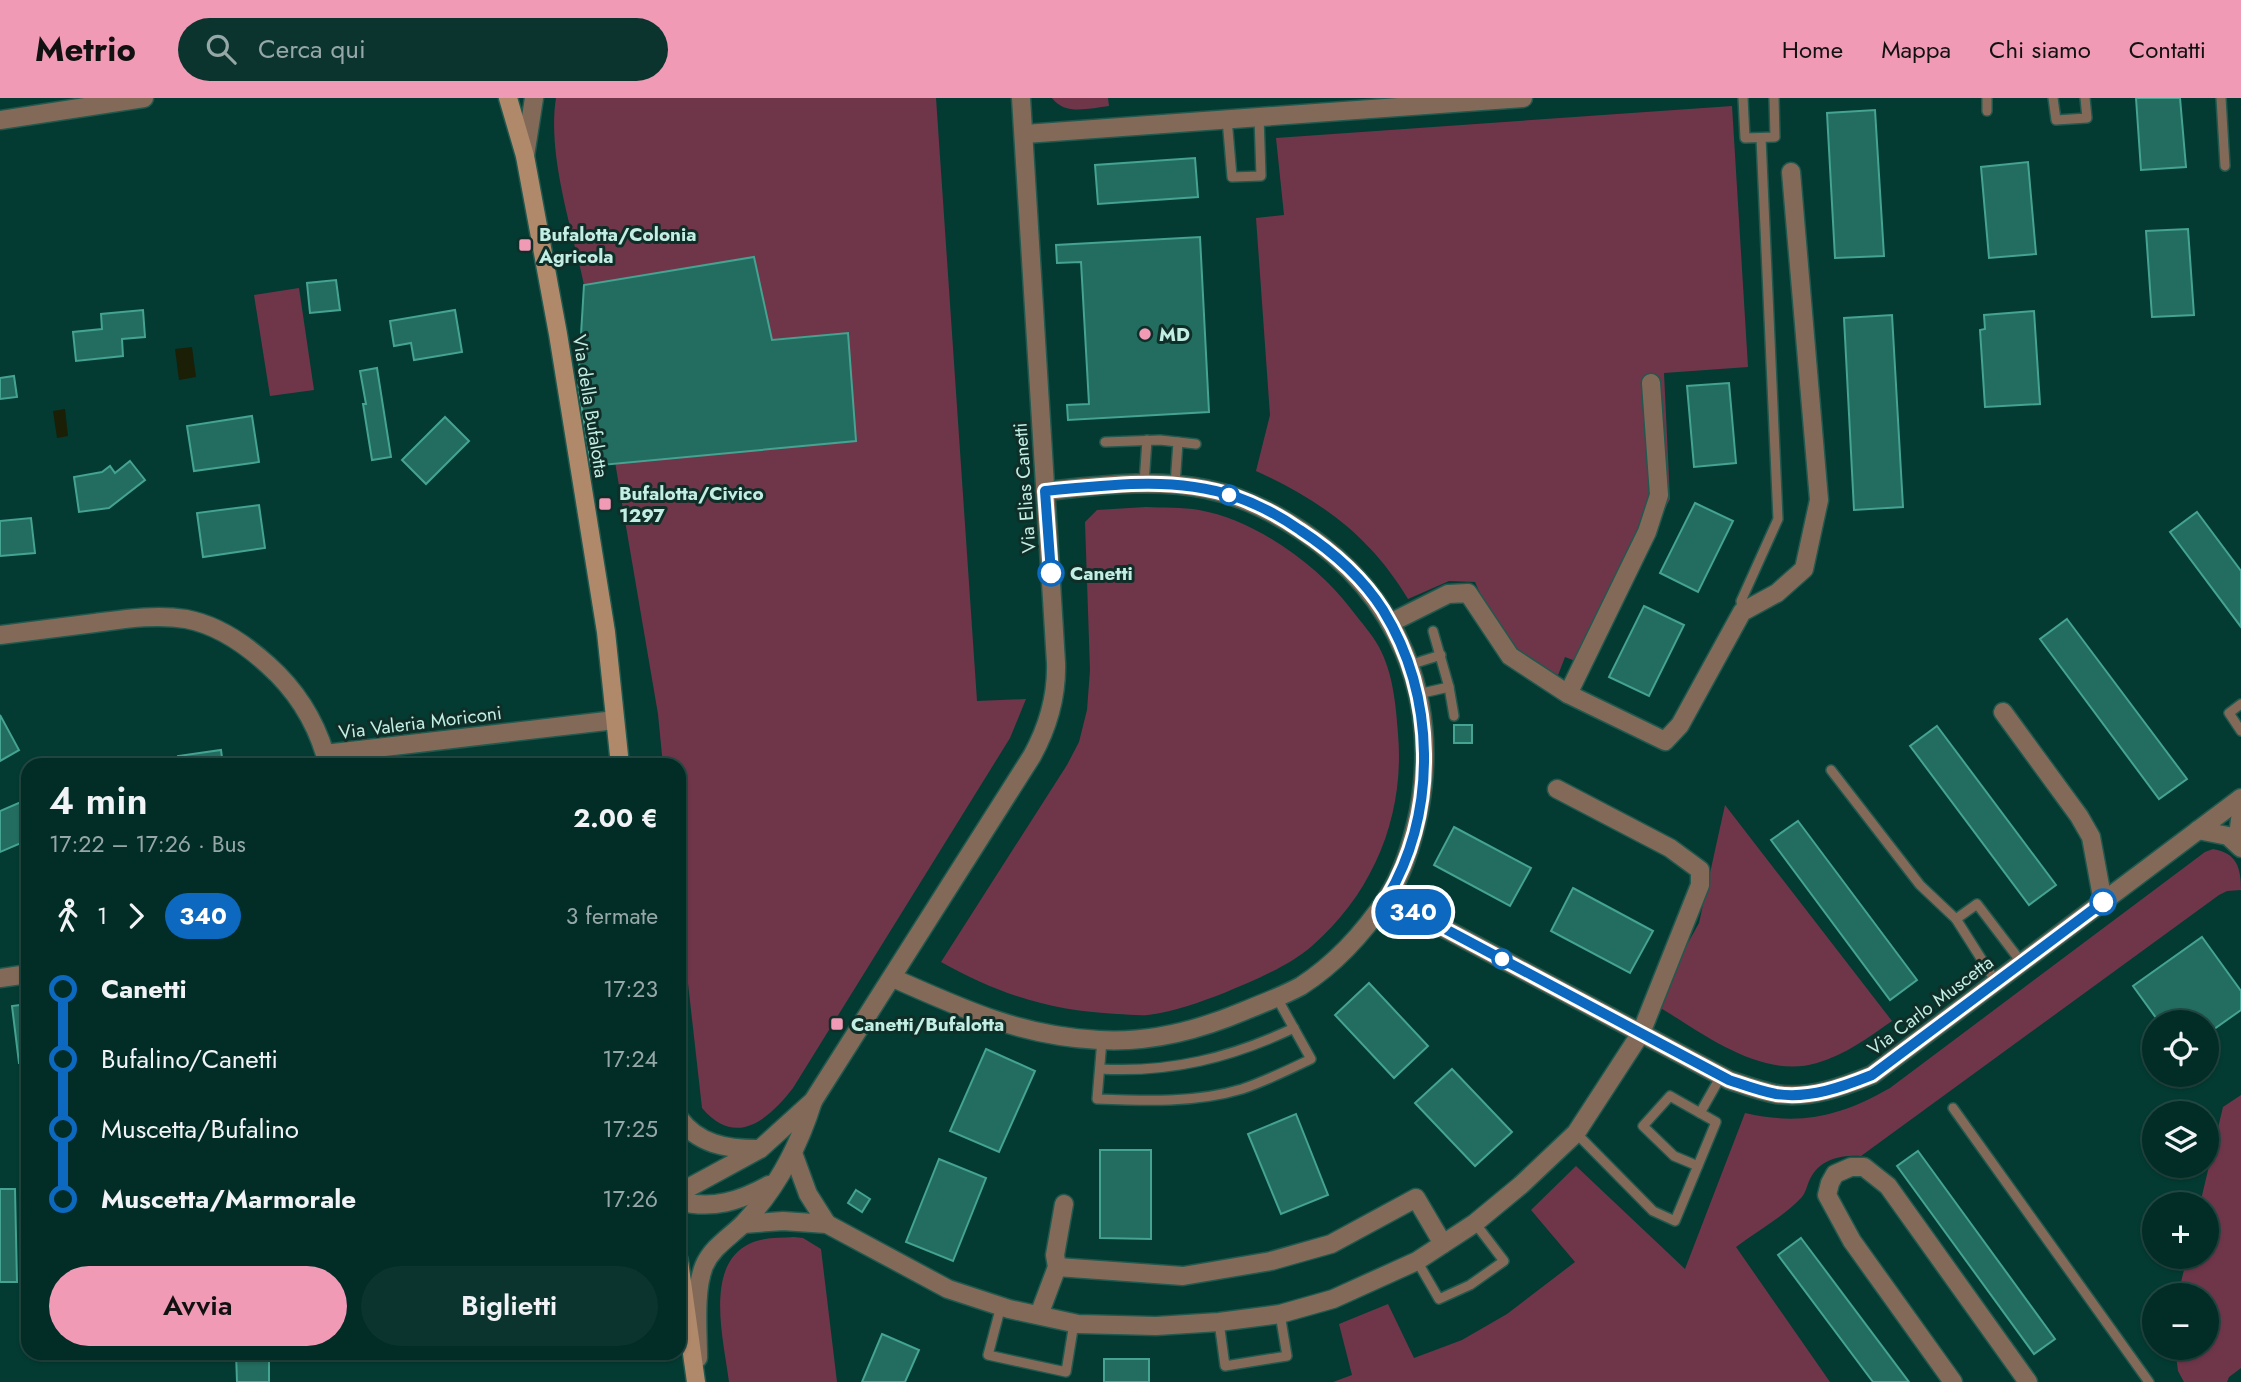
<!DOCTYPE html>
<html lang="it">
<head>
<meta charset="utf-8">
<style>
	:root { --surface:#022c26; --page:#0c342e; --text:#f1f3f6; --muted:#96a7a7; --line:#234843; --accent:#f09ab5 }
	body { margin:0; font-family:Jost,sans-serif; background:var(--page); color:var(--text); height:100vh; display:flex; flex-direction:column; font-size:26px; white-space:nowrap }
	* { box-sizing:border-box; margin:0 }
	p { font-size:23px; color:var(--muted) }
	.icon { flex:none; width:38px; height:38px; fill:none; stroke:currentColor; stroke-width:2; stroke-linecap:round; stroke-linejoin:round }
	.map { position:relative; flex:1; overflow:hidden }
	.panel { position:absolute; left:21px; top:660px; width:665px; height:602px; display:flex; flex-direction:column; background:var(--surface); border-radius:21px; box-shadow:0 2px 5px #0004,0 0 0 2px var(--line) }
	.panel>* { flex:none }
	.badge { padding:0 14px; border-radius:23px; font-size:24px; line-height:46px }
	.fabs { position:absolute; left:2142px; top:912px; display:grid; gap:14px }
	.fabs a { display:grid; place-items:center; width:77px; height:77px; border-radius:50%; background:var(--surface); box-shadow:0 2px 5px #0004,0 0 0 2px var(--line); font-size:35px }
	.map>.badge { position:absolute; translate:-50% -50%; box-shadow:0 0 0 4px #fff }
	.legs { display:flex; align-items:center; gap:10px; height:77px; padding:0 28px; font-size:23px }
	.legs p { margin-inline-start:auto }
	.summary { display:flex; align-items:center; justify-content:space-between; height:119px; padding:0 28px }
	h1 { font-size:38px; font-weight:600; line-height:52px }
	.primary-button { display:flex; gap:14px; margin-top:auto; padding:14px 28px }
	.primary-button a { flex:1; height:80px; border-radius:42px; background:var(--accent); color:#111; font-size:28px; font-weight:600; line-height:80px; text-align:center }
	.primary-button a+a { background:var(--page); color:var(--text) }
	ul { padding:0 28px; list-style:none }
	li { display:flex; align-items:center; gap:24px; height:70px; font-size:26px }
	li i { display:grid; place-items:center; width:10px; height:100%; margin:0 9px; background:currentColor }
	li i::after { content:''; width:18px; height:18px; margin:-9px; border:5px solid; border-radius:50%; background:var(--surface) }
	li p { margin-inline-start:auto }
	li:first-child i { background:linear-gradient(#0000 50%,currentColor 0) }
	li:last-child i { background:linear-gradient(currentColor 50%,#0000 0) }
	header { display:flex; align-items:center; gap:42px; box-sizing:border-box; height:98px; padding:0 35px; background:var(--accent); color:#111 }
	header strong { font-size:33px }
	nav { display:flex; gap:38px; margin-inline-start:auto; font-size:24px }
	.search { width:490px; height:63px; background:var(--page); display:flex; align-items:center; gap:18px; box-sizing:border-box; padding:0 24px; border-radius:38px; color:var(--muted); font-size:26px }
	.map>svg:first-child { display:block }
	.green { fill:#6f364a }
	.water { fill:#1a1f06 }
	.building { fill:#236d60; stroke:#44a391; stroke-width:2 }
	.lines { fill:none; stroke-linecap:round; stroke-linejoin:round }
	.lane-casing { stroke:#22584e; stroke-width:12 }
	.street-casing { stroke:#22584e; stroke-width:21 }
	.secondary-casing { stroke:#22584e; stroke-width:21 }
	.lane { stroke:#836a58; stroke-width:9 }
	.street { stroke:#836a58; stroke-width:18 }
	.secondary { stroke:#b0896b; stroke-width:18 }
	.line-1-casing { stroke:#fff; stroke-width:16 }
	.line-1 { stroke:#0c69bf; stroke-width:10 }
	.poi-dot { fill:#f09ab5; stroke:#102e28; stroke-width:2.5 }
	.stop-1-dot { fill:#fff; stroke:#0c69bf; stroke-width:3.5 }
	.labels { text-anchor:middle; stroke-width:6; stroke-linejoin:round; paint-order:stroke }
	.poi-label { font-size:19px; font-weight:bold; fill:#c3eee4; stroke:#102e28; text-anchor:start }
	.street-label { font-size:19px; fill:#c3eee4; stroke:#102e28 }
	.stop-label { font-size:19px; font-weight:bold; fill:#c3eee4; stroke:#102e28; text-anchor:start }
</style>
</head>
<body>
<header>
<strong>Metrio</strong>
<div class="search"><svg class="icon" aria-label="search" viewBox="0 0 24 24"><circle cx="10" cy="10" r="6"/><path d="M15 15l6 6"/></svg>Cerca qui</div>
<nav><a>Home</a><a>Mappa</a><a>Chi siamo</a><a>Contatti</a></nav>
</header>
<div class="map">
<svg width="2241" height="1284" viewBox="0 0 2241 1284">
	<rect width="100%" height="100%" fill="#033b32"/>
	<g class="green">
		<path d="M556,0H936L977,603L1026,601L1010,640L793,990C768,1022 736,1050 702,1010L679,805V667H663L658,616L615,364L855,343L848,235L772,242L584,187C572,130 547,57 556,0Z"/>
		<path d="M1052,0H1108L1109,8C1090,10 1065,18 1052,0Z"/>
		<path d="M1732,8L1748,269L1664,275L1670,401L1586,567L1565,559L1555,585L1506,554L1475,484L1449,483L1408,501C1371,439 1322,403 1256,373L1270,317L1256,120L1284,117L1276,40Z"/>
		<path d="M299,190L314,292L270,298L254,197Z"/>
		<path d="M1146,409C1163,410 1182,409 1199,412C1255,422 1317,466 1351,511C1360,523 1372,536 1379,549C1393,575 1396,607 1398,636C1405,717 1374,794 1312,848C1289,868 1253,883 1224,895C1200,904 1174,914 1148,917C1138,918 1127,916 1117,916C1051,913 998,896 941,864L1067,667L1079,644L1087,612L1090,572L1085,424L1097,412Z"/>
		<path d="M1725,707L1892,923C1869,939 1845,957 1817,965C1760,982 1700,933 1654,906L1699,825Z"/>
		<path d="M2213,751C2237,755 2241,770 2241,792L2227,793L2219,797L1861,1058C1841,1057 1820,1061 1810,1081C1807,1087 1806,1095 1801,1100C1783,1119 1757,1133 1736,1149L1830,1284H1333L1352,1277L1339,1226L1388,1206L1414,1260L1462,1242L1507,1216L1575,1164L1531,1112L1576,1068L1685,1171L1745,1015C1801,1028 1841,1018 1890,990L2205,754Z"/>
		<path d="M2241,997V1270L2229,1279L2227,1284H2184L2178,1273L2175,1250H2207V1197H2178L2187,1159L2207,1158V1106H2200L2223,1009Z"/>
		<path d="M794,1139L803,1140L821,1151L837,1284H729C724,1243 703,1166 751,1145C764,1139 780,1140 794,1139Z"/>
	</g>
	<g class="water">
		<path d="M192,249L196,279L179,282L175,251Z"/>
		<path d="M65,311L68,338L57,340L53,313Z"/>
	</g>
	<g class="building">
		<path d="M2136,0H2180L2186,69L2141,72Z"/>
		<path d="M1875,12L1884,158L1835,160L1827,15Z"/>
		<path d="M1195,60L1198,99L1098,106L1095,67Z"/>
		<path d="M2028,64L2036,156L1989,160L1981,69Z"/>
		<path d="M2188,131L2194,217L2152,219L2146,133Z"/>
		<path d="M1200,139L1209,314L1068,322L1067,307L1089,306L1081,164L1057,165L1056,147Z"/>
		<path d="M754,159L772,242L848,235L856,343L591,368L578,286L584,187Z"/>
		<path d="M336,182L340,212L310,215L307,185Z"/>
		<path d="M143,212L145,239L122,241L123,258L76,263L73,234L102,231L101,216Z"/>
		<path d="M455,212L462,254L414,262L411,245L394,248L390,223Z"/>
		<path d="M2034,213L2040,306L1985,309L1980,232L1985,231L1984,217Z"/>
		<path d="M1892,217L1903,409L1854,412L1844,220Z"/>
		<path d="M377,270L391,359L372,362L363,306H366L360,273Z"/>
		<path d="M14,278L17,299L0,301V280Z"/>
		<path d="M1729,285L1736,365L1694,369L1687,288Z"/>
		<path d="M252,318L259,364L194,373L187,328Z"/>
		<path d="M445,319L469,343L426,386L402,362Z"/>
		<path d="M130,363L145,382L109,410L79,414L74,379L102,374L110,368L115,375Z"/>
		<path d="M1695,405L1733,423L1698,494L1660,475Z"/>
		<path d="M259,407L265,450L203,459L197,415Z"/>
		<path d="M2197,414L2241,473V529L2170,434Z"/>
		<path d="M31,420L35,455L0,458V423Z"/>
		<path d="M1644,508L1684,527L1649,598L1609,579Z"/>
		<path d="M2067,521L2187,681L2159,701L2040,541Z"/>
		<path d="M0,617L19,652L0,663Z"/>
		<rect x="1454" y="627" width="18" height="18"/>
		<path d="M1937,628L2056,787L2029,807L1910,648Z"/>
		<path d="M221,652L223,667H179L178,658Z"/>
		<path d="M28,701V742L0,754V713Z"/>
		<path d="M1798,723L1917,882L1890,902L1771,742Z"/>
		<path d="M1454,729L1531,770L1510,808L1434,767Z"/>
		<path d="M1573,790L1653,833L1630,875L1551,833Z"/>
		<path d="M2202,839L2241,893V912L2207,936V924H2159L2133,888Z"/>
		<path d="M1369,885L1428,948L1394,980L1335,917Z"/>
		<path d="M28,906V965H19L12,908Z"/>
		<path d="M986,951L1035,973L999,1054L950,1033Z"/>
		<path d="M1452,971L1512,1034L1475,1068L1415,1005Z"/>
		<path d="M1296,1016L1328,1097L1281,1116L1248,1036Z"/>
		<path d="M1100,1052H1151V1141L1100,1140Z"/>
		<path d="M1918,1053L2055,1241L2034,1256L1897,1068Z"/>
		<path d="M939,1061L986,1080L953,1163L906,1144Z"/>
		<path d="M0,1091H15L17,1184H0Z"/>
		<path d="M856,1092L870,1101L862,1114L848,1105Z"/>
		<path d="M1801,1140L1909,1284H1873L1778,1157Z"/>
		<path d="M882,1236L919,1252L905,1284H862Z"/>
		<path d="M236,1255H269V1284H237Z"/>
		<rect x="1104" y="1261" width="45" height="23"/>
	</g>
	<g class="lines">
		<defs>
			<g id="lane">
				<path d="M1743,0L1745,40L1775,39L1774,0"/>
				<path d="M1987,0V13"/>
				<path d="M2053,0L2056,22L2087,20L2085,0"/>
				<path d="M2221,0L2225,68"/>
				<path d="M1227,21L1232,79L1261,78L1259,19"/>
				<path d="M1105,344L1160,342L1196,346"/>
				<path d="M1144,385L1147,342"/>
				<path d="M1175,387L1178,344"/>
				<path d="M1742,514L1741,503L1778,421L1761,40"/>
				<path d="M1433,533L1449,589L1454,618"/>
				<path d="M1409,567L1441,557"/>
				<path d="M1418,596L1449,589"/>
				<path d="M2241,606L2229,615L2241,633"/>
				<path d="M1831,672L1920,787L1956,821"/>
				<path d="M1996,884L1956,821L1977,806L2022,865"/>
				<path d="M1102,942L1097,1001C1145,1003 1196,1005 1242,991C1266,983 1288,972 1311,961L1277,900"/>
				<path d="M1100,971C1170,975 1230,960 1294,930"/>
				<path d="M1953,1010L2149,1284"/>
				<path d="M1700,1015L1721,978"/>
				<path d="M1576,1035L1653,1113L1675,1123L1716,1024L1670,998L1643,1028L1674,1058L1698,1068"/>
				<path d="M1417,1163L1439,1201L1470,1187L1504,1163L1475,1125"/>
				<path d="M1001,1208L988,1257L1066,1274L1074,1225"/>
				<path d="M1219,1224L1225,1268L1287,1258L1280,1216"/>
			</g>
			<g id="street">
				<path d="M0,22L144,0"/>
				<path d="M1025,36L1523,0"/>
				<path d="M525,58L534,0"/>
				<path d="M1390,525L1448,496L1468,495L1510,558L1568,596L1665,643L1680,627L1742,514L1777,495L1804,471L1819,402L1791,74"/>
				<path d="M0,537C32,533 63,529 95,525C125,521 156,516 186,521C218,527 245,546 268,567C296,592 314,620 325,656L615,622"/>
				<path d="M1568,596L1647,434L1659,397L1651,285"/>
				<path d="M2003,614L2079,718L2091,739L2103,804"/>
				<path d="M2241,714L2239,730L2241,735"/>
				<path d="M2198,732L2228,738L2241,750"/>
				<path d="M1387,800L1729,982C1744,987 1760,993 1776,996C1810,1001 1842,989 1872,977L2241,700"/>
				<path d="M0,880L28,876"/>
				<path d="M893,880C963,911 1020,938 1099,942C1148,945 1199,932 1244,913C1263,905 1283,898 1301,888C1335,866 1365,833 1387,800C1404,774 1413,742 1419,713C1440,599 1398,497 1302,433C1272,413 1241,398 1206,391C1153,380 1098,388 1045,393"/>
				<path d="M679,1020C698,1046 726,1051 757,1051"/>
				<path d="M793,1055L808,1096L827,1126"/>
				<path d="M679,1095L760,1051L813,1003L1032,658C1048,629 1057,599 1056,565L1021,0"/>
				<path d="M679,1103C712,1112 740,1103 769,1087"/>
				<path d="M743,1126L783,1123L827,1126L948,1191L1009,1211L1078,1226L1156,1228L1219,1224L1280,1216L1333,1201L1417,1163L1475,1125L1521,1087L1576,1035L1641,935L1700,787V772L1670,750L1557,691"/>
				<path d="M1057,1169L1183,1178L1271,1163L1331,1146L1416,1100L1443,1146"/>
				<path d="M1039,1217L1057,1169L1055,1157L1064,1106"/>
				<path d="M698,1260C698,1233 694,1193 704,1168C712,1149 730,1139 744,1125C777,1090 799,1048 813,1003"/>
				<path d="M1953,1284L1852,1143L1827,1097L1830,1085L1835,1076L1851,1069H1864L1888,1088L2028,1284"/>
			</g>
			<g id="secondary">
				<path d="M508,0L525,58L558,236L606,534L620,667"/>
				<path d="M679,1163L696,1284"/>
			</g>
		</defs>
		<use href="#lane" class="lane-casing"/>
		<use href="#street" class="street-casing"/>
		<use href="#secondary" class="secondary-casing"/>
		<use href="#lane" class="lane"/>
		<use href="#street" class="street"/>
		<use href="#secondary" class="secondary"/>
	</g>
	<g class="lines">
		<defs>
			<path id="line-1" d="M1051,475L1045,393C1108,387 1172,378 1234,398C1257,406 1280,418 1300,432C1332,453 1362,479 1383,512C1436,598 1438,713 1387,800L1729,982C1744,987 1760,993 1776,996C1810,1001 1842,989 1872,977L2103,804"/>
		</defs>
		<use href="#line-1" class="line-1-casing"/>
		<use href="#line-1" class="line-1"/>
	</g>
	<g class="poi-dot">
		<rect x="518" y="140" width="14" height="14" rx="3.5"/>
		<circle cx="1145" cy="236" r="7"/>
		<rect x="598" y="399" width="14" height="14" rx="3.5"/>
		<rect x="830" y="919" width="14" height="14" rx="3.5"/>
	</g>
	<g class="stop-1-dot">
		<circle cx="1229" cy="397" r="9"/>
		<circle cx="1051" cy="475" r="12"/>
		<circle cx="2103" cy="804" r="12"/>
		<circle cx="1502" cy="861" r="9"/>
	</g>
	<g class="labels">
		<g class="poi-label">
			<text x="539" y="143">Bufalotta/Colonia<tspan x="539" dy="22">Agricola</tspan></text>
			<text x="1159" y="243">MD</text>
			<text x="619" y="402">Bufalotta/Civico<tspan x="619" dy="22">1297</tspan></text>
			<text x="851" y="933">Canetti/Bufalotta</text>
		</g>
		<g class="street-label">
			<text transform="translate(591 308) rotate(81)" y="7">Via della Bufalotta</text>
			<text transform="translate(1024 390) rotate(-94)" y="7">Via Elias Canetti</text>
			<text transform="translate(420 624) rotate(-7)" y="7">Via Valeria Moriconi</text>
			<text transform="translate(1930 907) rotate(-37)" y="7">Via Carlo Muscetta</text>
		</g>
		<g class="stop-label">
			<text x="1070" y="482">Canetti</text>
		</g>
	</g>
</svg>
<div class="fabs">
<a><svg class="icon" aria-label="locate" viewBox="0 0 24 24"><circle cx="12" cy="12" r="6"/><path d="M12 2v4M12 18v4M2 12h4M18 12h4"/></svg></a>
<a><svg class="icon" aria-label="layers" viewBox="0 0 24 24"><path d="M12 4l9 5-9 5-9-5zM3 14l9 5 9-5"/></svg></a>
<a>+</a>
<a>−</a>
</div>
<b class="badge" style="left:1413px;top:814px;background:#0c69bf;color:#fff">340</b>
<section class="panel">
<div class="summary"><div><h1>4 min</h1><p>17:22 – 17:26 · Bus</p></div><b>2.00 €</b></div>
<div class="legs"><svg class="icon" aria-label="walk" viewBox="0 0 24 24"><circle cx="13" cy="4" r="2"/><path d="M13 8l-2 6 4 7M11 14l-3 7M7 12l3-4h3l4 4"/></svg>1<svg class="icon" aria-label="forward" viewBox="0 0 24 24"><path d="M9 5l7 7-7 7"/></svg><b class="badge" style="background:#0c69bf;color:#fff">340</b><p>3 fermate</p></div>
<ul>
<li><i style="color:#0c69bf"></i><b>Canetti</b><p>17:23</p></li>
<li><i style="color:#0c69bf"></i><span>Bufalino/Canetti</span><p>17:24</p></li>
<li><i style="color:#0c69bf"></i><span>Muscetta/Bufalino</span><p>17:25</p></li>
<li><i style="color:#0c69bf"></i><b>Muscetta/Marmorale</b><p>17:26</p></li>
</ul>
<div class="primary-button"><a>Avvia</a><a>Biglietti</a></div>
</section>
</div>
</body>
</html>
